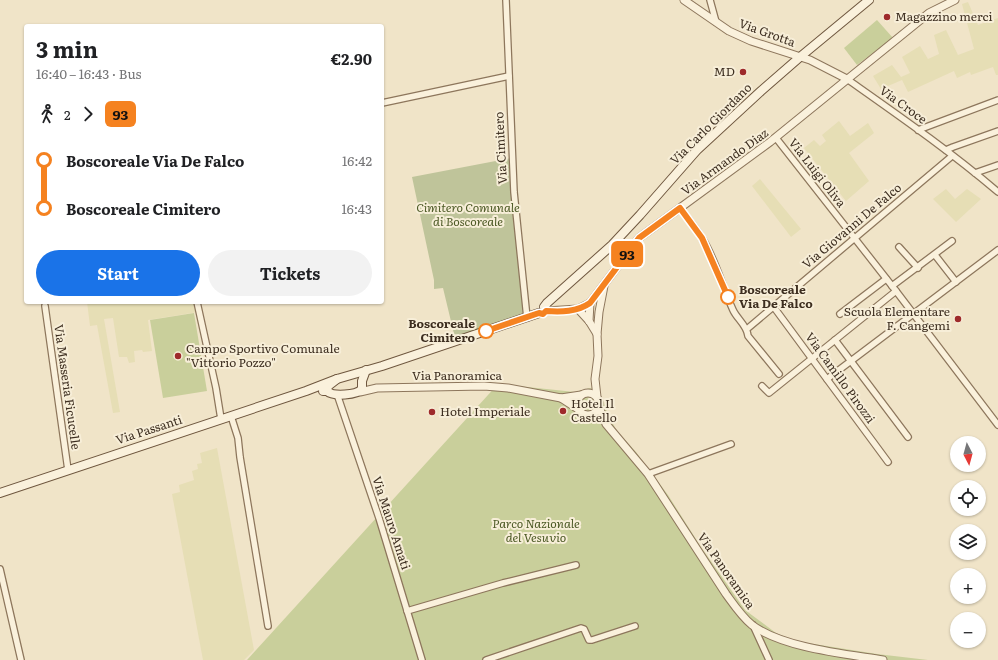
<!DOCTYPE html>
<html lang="en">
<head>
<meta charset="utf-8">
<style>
	:root { --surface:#fff; --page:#f2f2f2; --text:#202124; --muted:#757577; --accent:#1a73e8 }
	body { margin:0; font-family:Literata,serif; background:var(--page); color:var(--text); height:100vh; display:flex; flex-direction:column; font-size:15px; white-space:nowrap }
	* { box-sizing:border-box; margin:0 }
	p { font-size:13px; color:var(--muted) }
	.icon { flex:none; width:22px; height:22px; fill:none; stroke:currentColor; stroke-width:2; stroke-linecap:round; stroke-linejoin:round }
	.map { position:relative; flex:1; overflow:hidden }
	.side { position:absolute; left:24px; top:24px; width:360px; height:280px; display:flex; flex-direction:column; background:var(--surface); border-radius:4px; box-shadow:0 1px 3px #0004 }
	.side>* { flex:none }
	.badge { padding:0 8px; border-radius:6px; font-size:14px; line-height:26px }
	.needle { width:26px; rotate:174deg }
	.tools { position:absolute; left:950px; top:436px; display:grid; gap:8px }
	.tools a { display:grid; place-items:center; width:36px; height:36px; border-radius:50%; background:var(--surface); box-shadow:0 1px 3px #0004; font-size:20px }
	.map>.badge { position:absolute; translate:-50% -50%; box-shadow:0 0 0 2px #fff }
	.legs { display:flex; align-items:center; gap:6px; height:44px; padding:0 12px; font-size:13px }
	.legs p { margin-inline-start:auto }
	.summary { display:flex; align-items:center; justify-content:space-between; height:68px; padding:0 12px }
	h1 { font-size:22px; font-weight:700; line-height:30px }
	.primary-button { display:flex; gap:8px; margin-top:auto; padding:8px 12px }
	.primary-button a { flex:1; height:46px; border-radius:24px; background:var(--accent); color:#fff; font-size:16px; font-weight:700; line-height:46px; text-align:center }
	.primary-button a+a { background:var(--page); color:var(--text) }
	ul { padding:0 12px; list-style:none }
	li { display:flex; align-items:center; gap:14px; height:48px; font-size:15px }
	li i { display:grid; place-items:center; width:6px; height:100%; margin:0 5px; background:currentColor }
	li i::after { content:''; width:10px; height:10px; margin:-5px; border:3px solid; border-radius:50%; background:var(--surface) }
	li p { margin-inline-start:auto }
	li:first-child i { background:linear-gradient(#0000 50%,currentColor 0) }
	li:last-child i { background:linear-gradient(currentColor 50%,#0000 0) }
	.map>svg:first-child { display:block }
	.farmland { fill:#e6deb5 }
	.green { fill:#c9cf9b }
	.cemetery { fill:#bfc49a }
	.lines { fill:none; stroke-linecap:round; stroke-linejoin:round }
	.minor-casing { stroke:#8d765c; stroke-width:8 }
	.tertiary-casing { stroke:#8d765c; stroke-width:9 }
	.secondary-casing { stroke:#6f573f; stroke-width:10 }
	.minor { stroke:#faf1dc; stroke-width:5.5 }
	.tertiary { stroke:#faf1dc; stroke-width:7 }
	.secondary { stroke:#faf1dc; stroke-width:8 }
	.line-1-casing { stroke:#fff; stroke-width:9 }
	.line-1 { stroke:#f58220; stroke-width:6 }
	.poi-dot { fill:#9e2a2b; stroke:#f7eed8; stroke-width:1.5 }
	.stop-1-dot { fill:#fff; stroke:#f58220; stroke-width:2 }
	.labels { text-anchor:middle; stroke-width:4; stroke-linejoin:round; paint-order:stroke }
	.poi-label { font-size:12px; fill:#3d2e20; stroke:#f7eed8; text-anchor:start }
	.street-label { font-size:12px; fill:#3d2e20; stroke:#f7eed8 }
	.park-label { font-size:12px; font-style:italic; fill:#4d5a26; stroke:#f7eed8 }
	.stop-label { font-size:12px; font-weight:bold; fill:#3d2e20; stroke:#f7eed8; text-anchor:start }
</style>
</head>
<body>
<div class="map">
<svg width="998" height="660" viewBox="0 0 998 660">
	<rect width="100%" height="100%" fill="#f0e4c8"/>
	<g class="farmland">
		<path d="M968,2L978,25L998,18V75H996L993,67L971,75L970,72L957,78L954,71L908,92L902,80L881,89L873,76L892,65L901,77L910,73L902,57L920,46L928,59L939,54L934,35L946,30L958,55L974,49L962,4Z"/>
		<path d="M839,121L850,136L868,123L874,133L849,153L869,181L846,201L804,148L814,140L820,146L826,141L822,135Z"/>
		<path d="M760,179L801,229L791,237L752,186Z"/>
		<path d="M946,189L955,199L967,189L981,199L956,222L933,199Z"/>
		<path d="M87,302H196L198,312L148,320L152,351L143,352L142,350L134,351L135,362L129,363L127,357H119L113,318L104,319L120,412L113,413L97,325L90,326Z"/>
		<path d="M217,448L254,650L244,660H203L172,494L180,492L179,485L194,480L192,471L198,469L197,464L202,463L200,453Z"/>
	</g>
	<g class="green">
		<path d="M877,20L893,38L857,65L844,48Z"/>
		<path d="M194,313L207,391L163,398L150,320Z"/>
		<path d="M498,384L575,392L590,388L596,390L603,400L608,415L617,431L636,452L668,495L701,547L745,610L776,633L795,641L877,654L928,660H247Z"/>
	</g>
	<path class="cemetery" d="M511,158L525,315L455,338L443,288L434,289V280L412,177Z"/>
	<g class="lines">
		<defs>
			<g id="minor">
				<path d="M506,0L514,192L527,318"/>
				<path d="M710,0L716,22"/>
				<path d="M847,79C898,115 950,151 998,192"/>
				<path d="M382,103L509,76"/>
				<path d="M918,130L998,100"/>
				<path d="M776,138L896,291L998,425"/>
				<path d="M946,150L953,147L998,131"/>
				<path d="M975,173L998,165"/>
				<path d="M680,208C687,218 696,228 702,238C716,260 722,286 733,310C737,319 747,325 748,336L779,374"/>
				<path d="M899,247L918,268"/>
				<path d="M935,255L956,282"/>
				<path d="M892,286L952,241"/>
				<path d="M197,302L216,388L221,419"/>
				<path d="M45,306L68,470"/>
				<path d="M773,306L888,462"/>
				<path d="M840,314L886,279"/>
				<path d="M747,329L952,156"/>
				<path d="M835,340L908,437"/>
				<path d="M827,379L998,250"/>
				<path d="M762,386L769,393L896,291"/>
				<path d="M337,394L379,518L422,660"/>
				<path d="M231,416L238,438L240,457L268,626"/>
				<path d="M648,474L731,444"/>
				<path d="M0,569L21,660"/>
				<path d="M407,611L503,583L576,565"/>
				<path d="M753,625L769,660"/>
				<path d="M486,660L581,628L584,629L589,640H592L635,626"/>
			</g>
			<g id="tertiary">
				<path d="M684,0L729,31L751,41L810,60L847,79"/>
				<path d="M578,309L589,321L597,334"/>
				<path d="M546,311L578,309L590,303"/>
				<path d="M589,321L590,303L639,238L770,142L929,13L955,0"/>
				<path d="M360,392L377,388L484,386L508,388L561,398L581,395"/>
				<circle cx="588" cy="404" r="11"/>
				<path d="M597,397L595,379L598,356L597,334L599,312L604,286"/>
				<path d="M561,398L578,409"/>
				<path d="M599,407L606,424L648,474L726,594C734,605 742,617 752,625C783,648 846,654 883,660"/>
			</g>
			<g id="secondary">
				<path d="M544,307L547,303L612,245L640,215L697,150L761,91L800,57L869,0"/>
				<path d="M323,391H327C333,397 357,395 362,389V381L366,370"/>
				<path d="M327,391L328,386L337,379L382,366L539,313"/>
				<path d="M0,493L306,391L337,379"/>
			</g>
		</defs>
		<use href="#minor" class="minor-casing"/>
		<use href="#tertiary" class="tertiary-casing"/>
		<use href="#secondary" class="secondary-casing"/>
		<use href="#minor" class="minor"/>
		<use href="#tertiary" class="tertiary"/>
		<use href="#secondary" class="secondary"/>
	</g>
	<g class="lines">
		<defs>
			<path id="line-1" d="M486,331L539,313L543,314L546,311C561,312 577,312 590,303L639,238L680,208L702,238L728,297"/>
		</defs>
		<use href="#line-1" class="line-1-casing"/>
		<use href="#line-1" class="line-1"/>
	</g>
	<g class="poi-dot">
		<circle cx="887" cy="17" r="4"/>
		<circle cx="743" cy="72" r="4"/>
		<circle cx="958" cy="319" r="4"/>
		<circle cx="178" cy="356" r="4"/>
		<circle cx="563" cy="411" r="4"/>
		<circle cx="432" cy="412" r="4"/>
	</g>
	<g class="stop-1-dot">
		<circle cx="728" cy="297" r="7"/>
		<circle cx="486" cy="331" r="7"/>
	</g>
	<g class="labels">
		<g class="poi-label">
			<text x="895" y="21">Magazzino merci</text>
			<text x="735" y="76" text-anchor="end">MD</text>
			<text x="950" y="316" text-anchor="end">Scuola Elementare<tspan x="950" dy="14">F. Cangemi</tspan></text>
			<text x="186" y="353">Campo Sportivo Comunale<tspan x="186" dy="14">"Vittorio Pozzo"</tspan></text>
			<text x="571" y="408">Hotel Il<tspan x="571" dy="14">Castello</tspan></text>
			<text x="440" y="416">Hotel Imperiale</text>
		</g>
		<g class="street-label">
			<text transform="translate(767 33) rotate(20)" y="4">Via Grotta</text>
			<text transform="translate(903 105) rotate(36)" y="4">Via Croce</text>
			<text transform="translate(711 124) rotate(-45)" y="4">Via Carlo Giordano</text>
			<text transform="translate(501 148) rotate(-93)" y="4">Via Cimitero</text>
			<text transform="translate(725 162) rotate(-36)" y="4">Via Armando Diaz</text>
			<text transform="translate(817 173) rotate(52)" y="4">Via Luigi Oliva</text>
			<text transform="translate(852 226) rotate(-40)" y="4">Via Giovanni De Falco</text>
			<text x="457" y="380">Via Panoramica</text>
			<text transform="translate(840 378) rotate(54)" y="4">Via Camillo Pirozzi</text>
			<text transform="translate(67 387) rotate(82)" y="4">Via Masseria Ficucelle</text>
			<text transform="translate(149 430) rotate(-18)" y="4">Via Passanti</text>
			<text transform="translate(391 523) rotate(72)" y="4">Via Mauro Amati</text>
			<text transform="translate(726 571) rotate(55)" y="4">Via Panoramica</text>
		</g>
		<g class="park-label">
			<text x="468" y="212">Cimitero Comunale<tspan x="468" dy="14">di Boscoreale</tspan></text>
			<text x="536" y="528">Parco Nazionale<tspan x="536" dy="14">del Vesuvio</tspan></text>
		</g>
		<g class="stop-label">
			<text x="739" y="294">Boscoreale<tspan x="739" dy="14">Via De Falco</tspan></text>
			<text x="475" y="328" text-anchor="end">Boscoreale<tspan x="475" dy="14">Cimitero</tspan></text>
		</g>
	</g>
</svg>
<div class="tools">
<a><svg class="needle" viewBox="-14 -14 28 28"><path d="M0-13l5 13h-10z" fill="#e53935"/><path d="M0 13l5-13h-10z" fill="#757577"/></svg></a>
<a><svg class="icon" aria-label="locate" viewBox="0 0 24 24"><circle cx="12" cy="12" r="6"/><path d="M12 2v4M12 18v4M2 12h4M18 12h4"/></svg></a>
<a><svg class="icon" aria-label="layers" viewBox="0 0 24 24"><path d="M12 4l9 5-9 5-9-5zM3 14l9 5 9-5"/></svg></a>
<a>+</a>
<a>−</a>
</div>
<b class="badge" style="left:627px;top:254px;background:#f58220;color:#111">93</b>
<section class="side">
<div class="summary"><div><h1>3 min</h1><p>16:40 – 16:43 · Bus</p></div><b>€2.90</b></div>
<div class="legs"><svg class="icon" aria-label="walk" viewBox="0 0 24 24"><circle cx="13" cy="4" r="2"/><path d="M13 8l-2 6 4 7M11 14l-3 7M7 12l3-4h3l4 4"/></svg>2<svg class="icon" aria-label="forward" viewBox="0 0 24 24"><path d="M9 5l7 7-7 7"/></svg><b class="badge" style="background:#f58220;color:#111">93</b></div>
<ul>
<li><i style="color:#f58220"></i><b>Boscoreale Via De Falco</b><p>16:42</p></li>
<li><i style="color:#f58220"></i><b>Boscoreale Cimitero</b><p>16:43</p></li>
</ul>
<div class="primary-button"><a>Start</a><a>Tickets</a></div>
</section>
</div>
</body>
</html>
